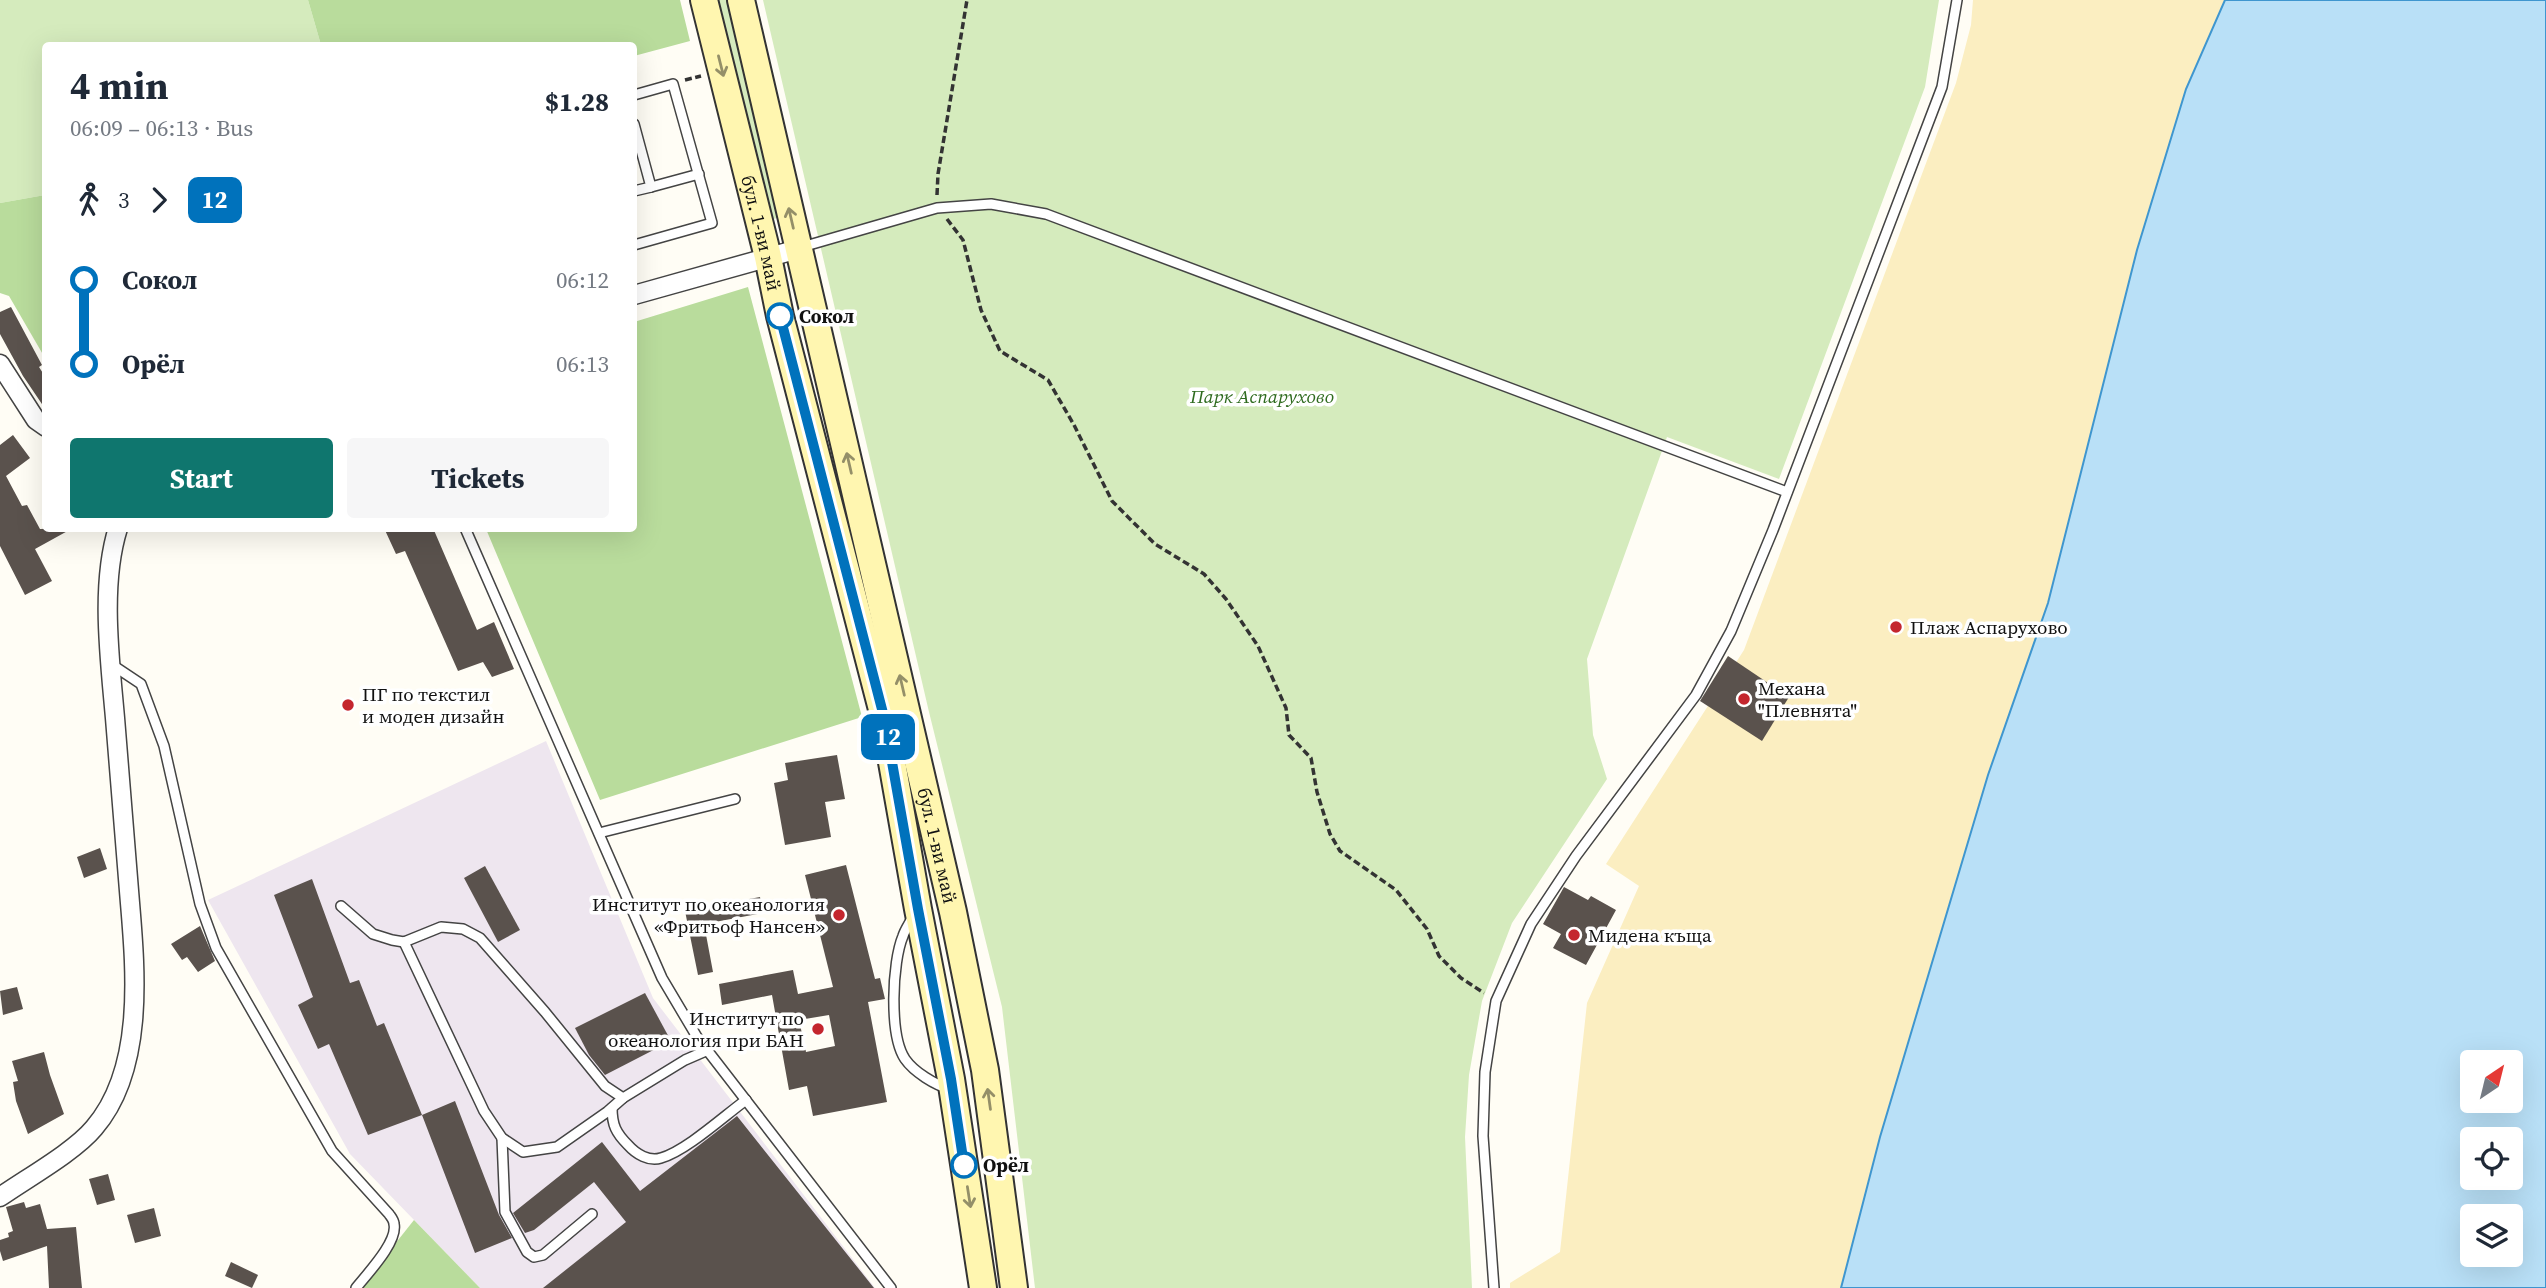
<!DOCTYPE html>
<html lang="en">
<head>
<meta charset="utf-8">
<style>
	:root { --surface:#fff; --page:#f6f6f7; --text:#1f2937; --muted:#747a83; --accent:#0f766e }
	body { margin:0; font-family:"Source Serif 4",serif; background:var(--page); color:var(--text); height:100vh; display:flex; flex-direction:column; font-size:26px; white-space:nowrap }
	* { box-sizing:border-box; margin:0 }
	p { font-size:23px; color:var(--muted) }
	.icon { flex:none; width:38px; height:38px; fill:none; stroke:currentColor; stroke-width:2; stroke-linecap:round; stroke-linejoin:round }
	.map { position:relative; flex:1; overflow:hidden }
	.details { position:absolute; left:42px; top:42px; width:595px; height:490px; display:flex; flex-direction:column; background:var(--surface); border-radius:7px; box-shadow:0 7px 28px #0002 }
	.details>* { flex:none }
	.badge { padding:0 14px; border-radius:10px; font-size:24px; line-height:46px }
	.needle { width:46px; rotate:35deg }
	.tools { position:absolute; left:2460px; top:1050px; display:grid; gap:14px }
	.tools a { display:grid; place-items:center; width:63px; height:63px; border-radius:7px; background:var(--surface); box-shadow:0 7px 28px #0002; font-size:35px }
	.map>.badge { position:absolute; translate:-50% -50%; box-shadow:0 0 0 4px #fff }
	.legs { display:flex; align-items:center; gap:10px; height:77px; padding:0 28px; font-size:23px }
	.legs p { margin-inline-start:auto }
	.head { display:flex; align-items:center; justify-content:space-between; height:119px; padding:0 28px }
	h1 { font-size:38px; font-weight:700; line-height:52px }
	.cta { display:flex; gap:14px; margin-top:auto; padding:14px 28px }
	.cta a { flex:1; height:80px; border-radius:7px; background:var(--accent); color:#fff; font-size:28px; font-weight:700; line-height:80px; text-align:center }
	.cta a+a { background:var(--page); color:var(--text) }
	ul { padding:0 28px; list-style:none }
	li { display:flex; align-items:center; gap:24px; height:84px; font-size:26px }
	li i { display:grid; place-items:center; width:10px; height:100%; margin:0 9px; background:currentColor }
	li i::after { content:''; width:18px; height:18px; margin:-9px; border:5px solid; border-radius:50%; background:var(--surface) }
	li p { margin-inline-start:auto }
	li:first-child i { background:linear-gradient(#0000 50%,currentColor 0) }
	li:last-child i { background:linear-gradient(currentColor 50%,#0000 0) }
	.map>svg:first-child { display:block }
	.industrial { fill:#eee6ef }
	.green { fill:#d5ebbd }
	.forest { fill:#b9dc9c }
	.sand { fill:#fbeec1 }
	.water { fill:#b9e0f7; stroke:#3f96cf; stroke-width:2; fill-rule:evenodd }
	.building { fill:#5a524d; fill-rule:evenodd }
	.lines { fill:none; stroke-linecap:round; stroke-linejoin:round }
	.service-casing { stroke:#444; stroke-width:12 }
	.minor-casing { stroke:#444; stroke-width:21 }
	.secondary-casing { stroke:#333; stroke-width:30 }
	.path { stroke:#333; stroke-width:3.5; stroke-dasharray:7 3.5; stroke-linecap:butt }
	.service { stroke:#fff; stroke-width:9 }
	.minor { stroke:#fff; stroke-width:18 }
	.secondary { stroke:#fff6b0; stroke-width:26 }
	.oneway { stroke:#948f68 }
	.line-1-casing { stroke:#fff; stroke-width:16 }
	.line-1 { stroke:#0072bc; stroke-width:10 }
	.stop-1-dot { fill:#fff; stroke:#0072bc; stroke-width:3.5 }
	.poi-dot { fill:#c4262e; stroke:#fff; stroke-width:2.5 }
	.labels { text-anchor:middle; stroke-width:7; stroke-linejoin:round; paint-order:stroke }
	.street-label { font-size:19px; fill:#111; stroke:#fff }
	.stop-label { font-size:19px; font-weight:bold; fill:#111; stroke:#fff; text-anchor:start }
	.park-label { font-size:19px; font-style:italic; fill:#2f6b1f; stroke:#fff }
	.poi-label { font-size:19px; fill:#111; stroke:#fff; text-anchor:start }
</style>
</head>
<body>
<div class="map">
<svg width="2546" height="1288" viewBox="0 0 2546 1288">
	<rect width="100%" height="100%" fill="#fffdf5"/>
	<path class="industrial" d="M546,741L653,998L875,1288H480L350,1154L208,900Z"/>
	<g class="green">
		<path d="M0,0H308L321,45L46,46L45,195L0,203Z"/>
		<path d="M716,0H733L782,217L773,219Z"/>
		<path d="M763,0H1939L1925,87L1779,479L1667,437L1587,659L1593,735L1607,779L1512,923L1482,1001L1469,1075L1465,1137L1472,1288H1035L1002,1007L929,712Z"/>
	</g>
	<g class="forest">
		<path d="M308,0H680L690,41L634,56V46L321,45Z"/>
		<path d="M45,195H46L45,358L9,296L0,293V203Z"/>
		<path d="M748,287L862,717L600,800L486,529L634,528V322Z"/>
		<path d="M414,1220L480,1288H360Z"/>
	</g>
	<path class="sand" d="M1973,0H2225L2186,89L2048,603L1988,775L1880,1137L1841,1288H1510V1283L1560,1252L1587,1003L1639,886L1606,864L1744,650L1956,83L1971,25Z"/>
	<path class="water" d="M2225,0H2546V1288H1841L1880,1137L1988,775L2048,603L2137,250L2186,89ZM2473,1062H2511V1101H2473ZM2473,1139H2511V1178H2473ZM2473,1216H2511V1255H2473Z"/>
	<g class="building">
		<path d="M11,307L42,365L39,367L46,378V410L23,376L0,334V312Z"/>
		<path d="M13,435L30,458L6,476L22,506L27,505L40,529L73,528L35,549L52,581L25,595L0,546V445Z"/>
		<path d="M384,528H433L477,630L494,622L514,669L492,677L483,662L458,671L405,551L396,554Z"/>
		<path d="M1728,656L1789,697L1762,741L1700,701Z"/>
		<path d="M837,755L845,799L825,802L831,837L785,845L774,783L788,780L785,763Z"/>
		<path d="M100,848L107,869L84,878L77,857Z"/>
		<path d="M846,865L875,979L880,978L885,999L868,1002L887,1102L813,1116L807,1086L789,1090L772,995L722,1005L719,984L793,970L798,994L833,987L805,875ZM829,1015L835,1046L806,1052L799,1020Z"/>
		<path d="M485,866L520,930L498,942L464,878Z"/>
		<path d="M312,879L350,983L359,980L377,1026L384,1023L422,1115L368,1135L329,1044L318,1049L298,1005L313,997L274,895Z"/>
		<path d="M1564,887L1588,900L1591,896L1616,910L1586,965L1553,948L1561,934L1543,924Z"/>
		<path d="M760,897L763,913L704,924L713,972L698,975L685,911Z"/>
		<path d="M200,926L215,961L198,972L187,957L182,960L171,944Z"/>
		<path d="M17,987L23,1009L3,1015L0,991Z"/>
		<path d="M645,993L671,1041L605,1075L589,1055L575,1028Z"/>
		<path d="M44,1052L50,1075L64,1114L28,1134L16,1101L13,1082L18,1081L12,1061Z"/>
		<path d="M455,1101L499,1215L512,1238L475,1253L422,1115Z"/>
		<path d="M737,1116L874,1288H543L626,1222L594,1182L534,1230L525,1233L513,1213L602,1142L640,1191Z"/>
		<path d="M108,1174L115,1200L97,1205L89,1179Z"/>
		<path d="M24,1202L26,1208L40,1204L47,1229L76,1227L82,1288H49L47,1246L3,1261L0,1251V1240L9,1237L8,1233L13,1231L6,1207Z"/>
		<path d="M154,1208L161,1236L135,1243L127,1215Z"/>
		<path d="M231,1262L258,1275L252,1288L225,1276Z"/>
	</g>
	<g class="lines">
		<defs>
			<g id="service">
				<path d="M634,95L673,84L712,223L634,245"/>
				<path d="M634,124L651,187L634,191"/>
				<path d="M651,187L699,174"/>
				<path d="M802,247L937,208L991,204L1046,214L1787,492"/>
				<path d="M465,528L662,978L697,1037L891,1288"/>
				<path d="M111,664L141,684L164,746L200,904L216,948L332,1151L389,1214C391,1217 394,1220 394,1224C398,1242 367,1274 356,1288"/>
				<path d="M599,833L735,799"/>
				<path d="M341,906L373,934L392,940L404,942L441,927L463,929L480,938L545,1012L605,1086L623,1098"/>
				<path d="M913,916C910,923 905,929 903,936C892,962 889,1035 905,1059C914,1072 935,1085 950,1089"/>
				<path d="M404,942L484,1111L502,1138L523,1152L557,1147L607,1112L623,1098L685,1060L708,1050"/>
				<path d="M612,1108C612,1125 616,1133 628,1145C636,1154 649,1162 661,1158C686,1151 724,1116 746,1100"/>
				<path d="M502,1138L505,1212L527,1252L534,1257L543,1255L592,1214"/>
				<path d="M1494,1288L1483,1136L1485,1072L1496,1001L1531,924L1576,856L1696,695L1731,631L1773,530L1942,87L1957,0"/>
			</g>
			<g id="minor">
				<path d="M634,295L798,249"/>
				<path d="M0,364L36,420L46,427"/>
				<path d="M0,1197C27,1178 74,1152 94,1128C144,1070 136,974 130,903C125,842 120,780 115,718C110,660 100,585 118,528"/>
			</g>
			<g id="secondary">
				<path id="s1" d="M704,0L768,257L780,316L884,717L918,909L951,1079L983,1288"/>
				<path id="s2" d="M741,0L953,912L985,1070L1014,1288"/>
			</g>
		</defs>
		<use href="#service" class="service-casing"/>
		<use href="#minor" class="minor-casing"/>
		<use href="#secondary" class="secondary-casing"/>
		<g class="path">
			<path d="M685,80L701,76"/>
			<path d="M937,195L938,174L967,0"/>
			<path d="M947,219L963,240L981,310L1000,351L1048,380L1074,425L1112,501L1155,544L1204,574L1226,599L1258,646L1286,708L1289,735L1311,758L1317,792L1330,834L1340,851L1396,890L1427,929L1439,956L1461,978L1484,993"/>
		</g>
		<use href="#service" class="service"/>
		<use href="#minor" class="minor"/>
		<use href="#secondary" class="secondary"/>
	</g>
	<defs><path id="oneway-shaft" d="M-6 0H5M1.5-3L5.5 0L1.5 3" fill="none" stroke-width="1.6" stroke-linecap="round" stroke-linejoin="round" transform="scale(1.75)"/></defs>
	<g class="oneway">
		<use href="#oneway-shaft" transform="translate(721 66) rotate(76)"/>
		<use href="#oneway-shaft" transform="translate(791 218) rotate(-103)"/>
		<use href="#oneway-shaft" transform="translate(849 463) rotate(-103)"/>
		<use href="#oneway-shaft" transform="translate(902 685) rotate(-103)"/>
		<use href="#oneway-shaft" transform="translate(989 1099) rotate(-98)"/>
		<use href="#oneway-shaft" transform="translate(969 1197) rotate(81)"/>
	</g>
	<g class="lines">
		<defs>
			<path id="line-1" d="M780,316L884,717L918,909L951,1079L964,1165"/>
		</defs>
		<use href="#line-1" class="line-1-casing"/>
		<use href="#line-1" class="line-1"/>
	</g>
	<g class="stop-1-dot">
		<circle cx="780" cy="316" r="12"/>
		<circle cx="964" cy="1165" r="12"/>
	</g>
	<g class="poi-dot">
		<circle cx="1896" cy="627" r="7"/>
		<circle cx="1744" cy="699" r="7"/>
		<circle cx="348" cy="705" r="7"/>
		<circle cx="839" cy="915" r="7"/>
		<circle cx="1574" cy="935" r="7"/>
		<circle cx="818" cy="1029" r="7"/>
	</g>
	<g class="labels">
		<g class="street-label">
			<text dy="7" stroke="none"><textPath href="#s1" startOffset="240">бул. 1-ви май</textPath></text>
			<text dy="7" stroke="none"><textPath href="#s2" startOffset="868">бул. 1-ви май</textPath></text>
		</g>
		<g class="stop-label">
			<text x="799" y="323">Сокол</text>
			<text x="983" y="1172">Орёл</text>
		</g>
		<g class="park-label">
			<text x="1262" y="403">Парк Аспарухово</text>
		</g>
		<g class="poi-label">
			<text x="1910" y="634">Плаж Аспарухово</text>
			<text x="1758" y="695">Механа<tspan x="1758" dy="22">"Плевнята"</tspan></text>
			<text x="362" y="701">ПГ по текстил<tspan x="362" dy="22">и моден дизайн</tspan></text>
			<text x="825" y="911" text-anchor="end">Институт по океанология<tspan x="825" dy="22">«Фритьоф Нансен»</tspan></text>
			<text x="1588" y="942">Мидена къща</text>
			<text x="804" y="1025" text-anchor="end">Институт по<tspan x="804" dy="22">океанология при БАН</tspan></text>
		</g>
	</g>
</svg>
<div class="tools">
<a><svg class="needle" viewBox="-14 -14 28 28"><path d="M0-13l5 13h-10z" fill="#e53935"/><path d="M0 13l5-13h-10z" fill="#747a83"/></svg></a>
<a><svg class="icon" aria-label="locate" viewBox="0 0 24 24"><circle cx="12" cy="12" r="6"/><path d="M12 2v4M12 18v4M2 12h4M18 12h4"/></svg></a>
<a><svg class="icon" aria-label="layers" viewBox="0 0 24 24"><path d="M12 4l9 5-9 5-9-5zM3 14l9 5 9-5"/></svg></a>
</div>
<b class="badge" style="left:888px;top:737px;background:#0072bc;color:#fff">12</b>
<section class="details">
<div class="head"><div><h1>4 min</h1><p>06:09 – 06:13 · Bus</p></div><b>$1.28</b></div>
<div class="legs"><svg class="icon" aria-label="walk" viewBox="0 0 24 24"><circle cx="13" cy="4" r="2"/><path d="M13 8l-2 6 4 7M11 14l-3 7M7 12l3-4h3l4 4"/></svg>3<svg class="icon" aria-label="forward" viewBox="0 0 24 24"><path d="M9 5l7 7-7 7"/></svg><b class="badge" style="background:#0072bc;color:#fff">12</b></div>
<ul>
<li><i style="color:#0072bc"></i><b>Сокол</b><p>06:12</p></li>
<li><i style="color:#0072bc"></i><b>Орёл</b><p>06:13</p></li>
</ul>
<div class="cta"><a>Start</a><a>Tickets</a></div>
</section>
</div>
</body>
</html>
